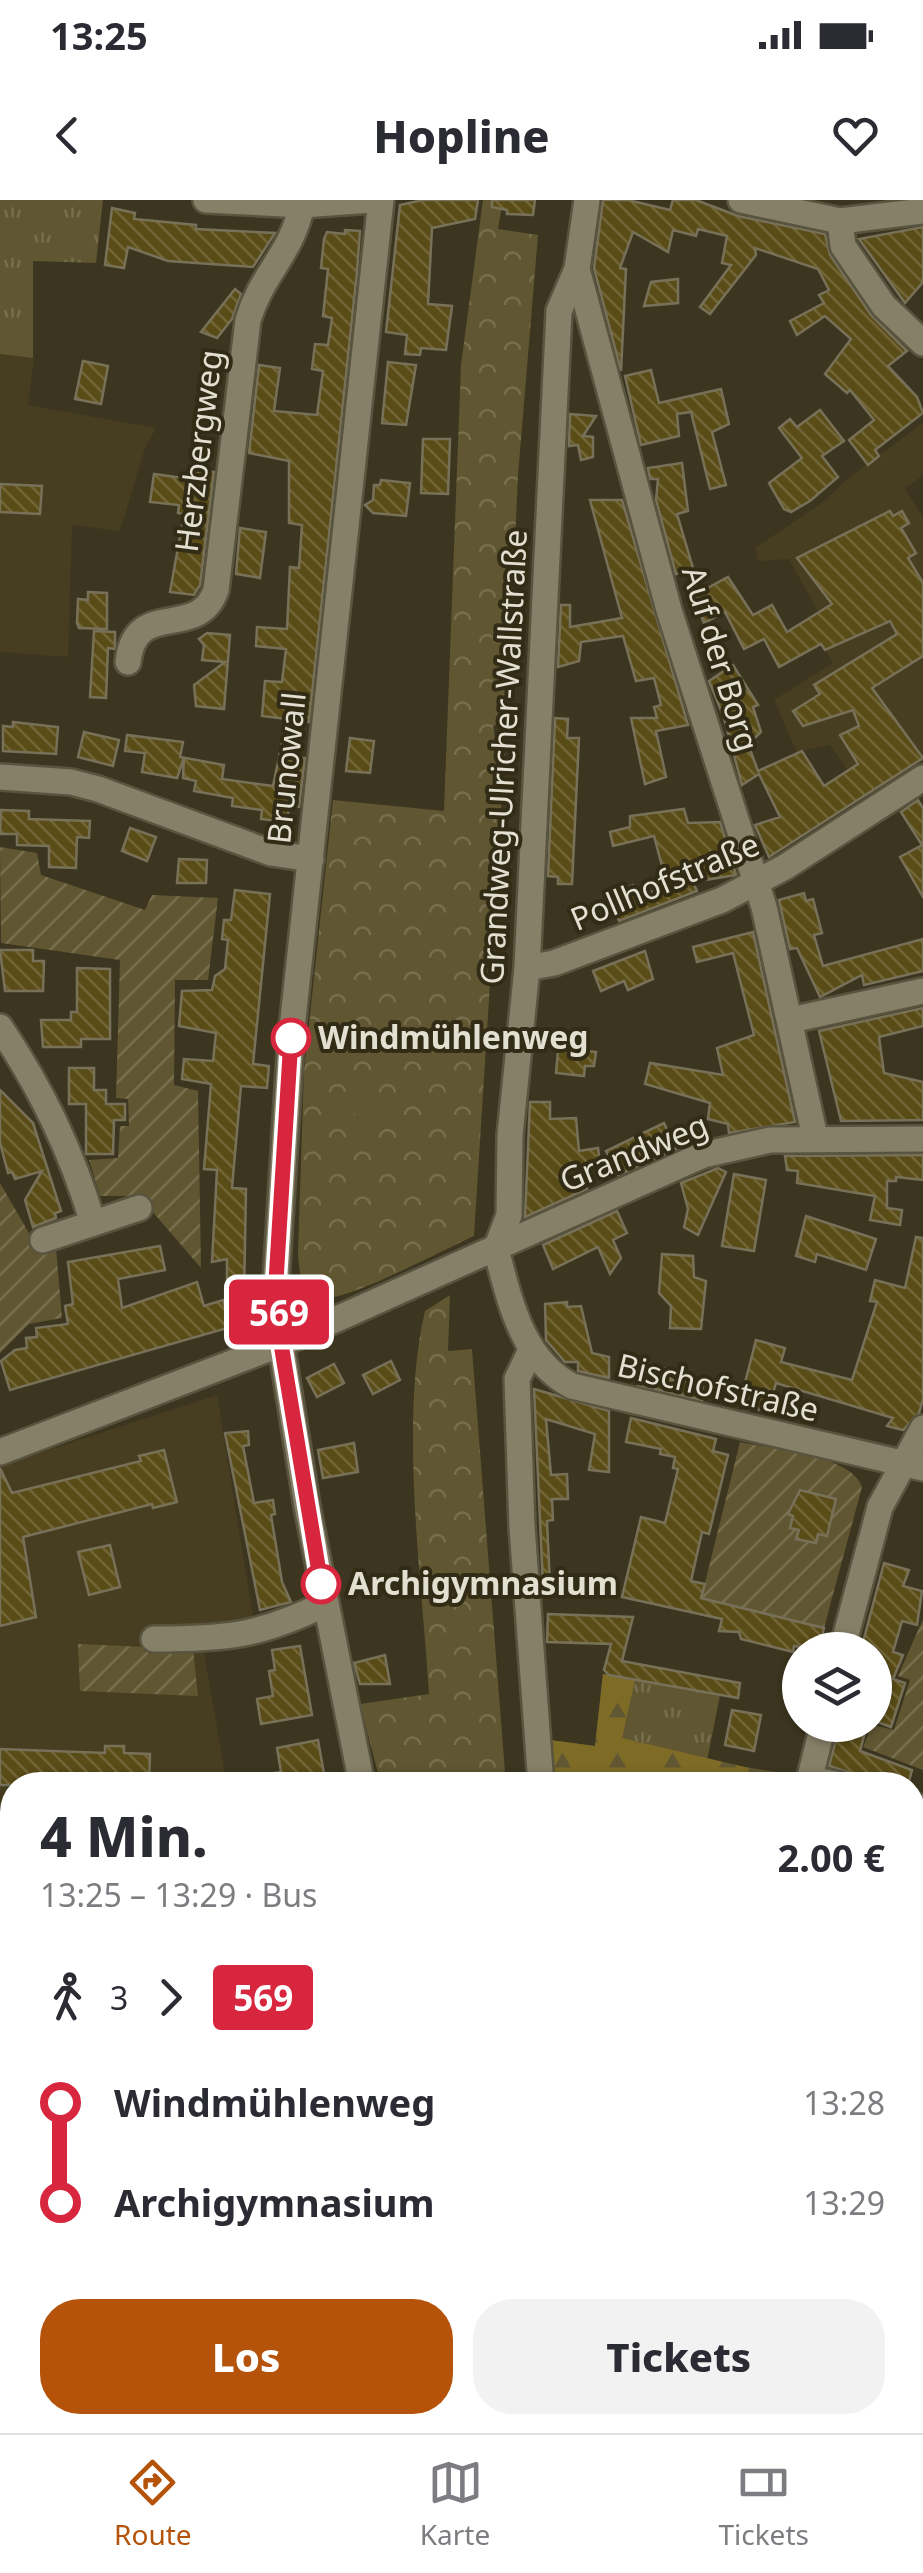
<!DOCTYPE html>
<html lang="de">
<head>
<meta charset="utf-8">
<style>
	:root { --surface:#fff; --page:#f2f2f3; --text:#2b2b33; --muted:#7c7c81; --line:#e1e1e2; --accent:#b45309 }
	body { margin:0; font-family:"Noto Sans",sans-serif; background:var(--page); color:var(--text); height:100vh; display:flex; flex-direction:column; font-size:38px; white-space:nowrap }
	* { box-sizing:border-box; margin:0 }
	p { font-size:32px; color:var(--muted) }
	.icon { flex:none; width:55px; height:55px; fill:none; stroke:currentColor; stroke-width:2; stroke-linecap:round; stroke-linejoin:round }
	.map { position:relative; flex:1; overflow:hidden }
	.details { position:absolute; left:0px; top:1572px; width:925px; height:662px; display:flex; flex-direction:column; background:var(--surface); border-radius:40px 40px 0 0; box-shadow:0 2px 8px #0004 }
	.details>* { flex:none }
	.badge { padding:0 20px; border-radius:8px; font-size:35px; line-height:65px }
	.buttons { position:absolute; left:782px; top:1432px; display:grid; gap:20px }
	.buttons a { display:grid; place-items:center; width:110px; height:110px; border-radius:50%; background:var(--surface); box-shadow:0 2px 8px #0004; font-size:50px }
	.map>.badge { position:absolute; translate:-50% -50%; box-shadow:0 0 0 5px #fff }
	.legs { display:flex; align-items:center; gap:15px; height:110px; padding:0 40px; font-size:32px }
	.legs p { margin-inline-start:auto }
	.summary { display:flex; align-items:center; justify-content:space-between; height:170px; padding:0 40px }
	h1 { font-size:55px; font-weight:800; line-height:75px }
	.primary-button { display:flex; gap:20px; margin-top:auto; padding:20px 40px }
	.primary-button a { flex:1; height:115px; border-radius:40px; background:var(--accent); color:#fff; font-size:40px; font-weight:800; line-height:115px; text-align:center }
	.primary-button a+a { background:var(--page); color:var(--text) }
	ul { padding:0 40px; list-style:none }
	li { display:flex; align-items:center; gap:35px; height:100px; font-size:38px }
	li i { display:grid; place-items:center; width:15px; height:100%; margin:0 12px; background:currentColor }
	li i::after { content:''; width:25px; height:25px; margin:-12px; border:8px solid; border-radius:50%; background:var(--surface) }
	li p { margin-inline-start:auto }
	li:first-child i { background:linear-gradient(#0000 50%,currentColor 0) }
	li:last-child i { background:linear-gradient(currentColor 50%,#0000 0) }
	.status { display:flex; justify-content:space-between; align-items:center; height:70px; padding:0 50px; background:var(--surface); direction:ltr }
	.status svg { height:28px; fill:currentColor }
	header { display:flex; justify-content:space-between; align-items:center; height:130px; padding:0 40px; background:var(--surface); font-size:45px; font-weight:800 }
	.tabs { display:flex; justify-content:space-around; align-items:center; height:140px; border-top:2px solid var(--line); background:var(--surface); font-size:28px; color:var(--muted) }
	.tabs a { display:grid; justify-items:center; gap:5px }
	.tabs .selected { color:var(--accent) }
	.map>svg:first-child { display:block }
	.built { fill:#473e21 }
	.grass { fill:url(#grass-tufts) }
	.forest { fill:url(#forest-firs) }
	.park { fill:url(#park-crowns) }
	.garden { fill:url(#garden-furrows) }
	.pitch { fill:#605631 }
	.building { fill:url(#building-back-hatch); stroke:#787159; stroke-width:2.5 }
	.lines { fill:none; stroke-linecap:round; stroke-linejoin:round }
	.minor-casing { stroke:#595440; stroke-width:30 }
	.minor { stroke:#878068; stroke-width:25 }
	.line-1-casing { stroke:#fff; stroke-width:22 }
	.line-1 { stroke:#d7263d; stroke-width:15 }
	.stop-1-dot { fill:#fff; stroke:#d7263d; stroke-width:5 }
	.labels { text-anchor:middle; stroke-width:8; stroke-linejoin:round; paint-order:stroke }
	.street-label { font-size:32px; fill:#e3e0d2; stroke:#322c16 }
	.stop-label { font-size:32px; font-weight:bold; fill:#e3e0d2; stroke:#322c16; text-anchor:start }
</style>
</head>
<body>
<div class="status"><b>13:25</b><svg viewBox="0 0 49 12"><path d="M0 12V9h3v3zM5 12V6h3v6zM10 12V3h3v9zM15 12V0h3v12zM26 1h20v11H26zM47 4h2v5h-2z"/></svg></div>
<header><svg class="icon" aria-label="back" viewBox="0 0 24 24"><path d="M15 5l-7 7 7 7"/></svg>Hopline<svg class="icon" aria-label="heart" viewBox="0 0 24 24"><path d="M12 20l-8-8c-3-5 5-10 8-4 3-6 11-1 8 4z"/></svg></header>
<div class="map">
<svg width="923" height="2233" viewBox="0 0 923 2233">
	<defs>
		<pattern id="grass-tufts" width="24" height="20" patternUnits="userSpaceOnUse" patternTransform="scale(2.5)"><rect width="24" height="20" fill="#605631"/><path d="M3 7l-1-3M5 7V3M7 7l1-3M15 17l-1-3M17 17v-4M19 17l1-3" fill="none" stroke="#776e4e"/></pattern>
		<pattern id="forest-firs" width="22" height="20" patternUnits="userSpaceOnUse" patternTransform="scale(2.5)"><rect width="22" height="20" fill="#7e6b26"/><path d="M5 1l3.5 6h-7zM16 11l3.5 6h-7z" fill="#615732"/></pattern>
		<pattern id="park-crowns" width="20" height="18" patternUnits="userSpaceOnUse" patternTransform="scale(2.5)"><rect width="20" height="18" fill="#605631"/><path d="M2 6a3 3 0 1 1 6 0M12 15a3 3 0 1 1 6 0" fill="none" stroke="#776e4e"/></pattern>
		<pattern id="garden-furrows" width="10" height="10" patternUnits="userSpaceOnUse" patternTransform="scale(2.5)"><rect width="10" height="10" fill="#605631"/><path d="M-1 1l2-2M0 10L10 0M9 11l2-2" fill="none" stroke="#776e4e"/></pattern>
		<pattern id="building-back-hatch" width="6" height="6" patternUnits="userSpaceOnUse" patternTransform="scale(2.5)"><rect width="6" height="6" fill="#5a4c17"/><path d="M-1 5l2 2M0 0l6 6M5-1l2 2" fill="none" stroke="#726638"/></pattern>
	</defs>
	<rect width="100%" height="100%" fill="#3c3620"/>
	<g class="built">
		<path d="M0,154L34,158L28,205L156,228L145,248L120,331L72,325L68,457L0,452Z"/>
		<path d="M923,223V275L905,289L923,317V563L868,600L830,545L797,552L774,500L833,463L807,420L818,412L789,359L758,361L755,348L822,303L847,279Z"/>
		<path d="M217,1195L255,1429L204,1453L227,1585H12V1773H0V1266Z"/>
	</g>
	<g class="grass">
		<path d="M0,0H103L96,63L33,61V158L0,154Z"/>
		<path d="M603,1474L720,1495L707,1561L789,1574L788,1585H546L542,1539L595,1546Z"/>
	</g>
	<path class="forest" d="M603,1474L635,1480L622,1538L749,1568L745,1585L660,1574L634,1585H546L542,1539L595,1546Z"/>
	<g class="park">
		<path d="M483,0H503L498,29L538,35L518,275L507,515L493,527L496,541L505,546L474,1036C449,1047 342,1104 321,1098C300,1092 299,1070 298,1052L304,871L333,600L444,611L461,165Z"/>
		<path d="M450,1095L448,1151L472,1149L506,1585H381L360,1504L429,1494C422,1380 399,1221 425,1111Z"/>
	</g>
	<g class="garden">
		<path d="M0,647L37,653L41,675L145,710L152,695L218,698L208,780H175L174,885L198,891L201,1068L139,996H100L89,960L118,958L120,926H129L128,899L116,898L120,760L1,743Z"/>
		<path d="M0,983L40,1052L56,1048L62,1118L29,1124L0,1153Z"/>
		<path d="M740,1242C772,1249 852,1255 862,1287L824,1428L701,1399Z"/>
		<path d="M923,1419V1570L863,1547L872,1525L894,1530L910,1480L898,1476Z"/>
		<path d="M78,1444L193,1449L198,1496L80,1491Z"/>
	</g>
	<path class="pitch" d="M371,877L390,911L362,927L343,893Z"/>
	<g class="building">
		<path d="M423,0H478L475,19L432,28L428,104L452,106L446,150L421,148L420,155L405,154L407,135L386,132L400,5Z"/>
		<path d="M492,0H535L533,15L507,14V10L492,7Z"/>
		<path d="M603,0H628L670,10L673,0H696L738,16L825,34L830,55L871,115L907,151L888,166L917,197L923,213L875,250L879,256L868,265L849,240L874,220L850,190L847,193L825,174L851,139L825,116L797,135L790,121L824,103L819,95L829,90L818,69L755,48L756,55L710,114L700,107L731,65L722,63L727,36L698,29L696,36L673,30L668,52L633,32L620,68L626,69L621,171L594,68Z"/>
		<path d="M112,8L135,13L134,19L196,25V29L275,33L253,67L168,61L128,47L124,68L105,65Z"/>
		<path d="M923,27V82L905,103L859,39Z"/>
		<path d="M345,30L360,31L357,72L309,522L303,521L296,557L305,558L299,607L289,606L287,622L261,619L262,610L232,606L233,598L194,591L196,581L183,578L184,558L177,578L142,572L145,553L125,551L127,535L183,542L180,557L224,565L222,579L273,586L287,519L262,516L265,481L282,482L286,449L256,446L257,427L287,429L290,367L299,368L302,325L289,323V261L249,253L259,165L280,168L274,211L317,215L323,171L312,169L315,144L328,145L332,118L323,116L328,69L321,68L324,39L327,32L345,34Z"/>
		<path d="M678,79V103L644,106L651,82Z"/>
		<path d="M235,89L241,94L232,119L217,138L201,132Z"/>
		<path d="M83,161L108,166L101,204L75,199Z"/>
		<path d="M388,162L416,165L406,225L382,223Z"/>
		<path d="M651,170L659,203L721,189L729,224L712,232L726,285L710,289L691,212L677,214L679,236L641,245L625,176Z"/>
		<path d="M820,210L844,241L822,256L838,277L810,301L791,312L784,309L769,283L802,258L779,228L790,219L797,227Z"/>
		<path d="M570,214L596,216L583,236L593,237V257L581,260L578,245L569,246Z"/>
		<path d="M423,239H450L448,294L421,293Z"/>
		<path d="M682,263L688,311L677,314L693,368L676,374L656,300L658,279H650L648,268Z"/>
		<path d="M192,269L214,272L200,385L194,395L170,392L184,314L178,313L179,305L150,302L154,274L190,279Z"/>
		<path d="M381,280L410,283L406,316L373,313L365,305L373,300L374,285H380Z"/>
		<path d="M0,284L42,286L40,314L0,312Z"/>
		<path d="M590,300H622L688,525L656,531L666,577L645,584L631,518H657L654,507L661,505L654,478L636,481L623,436L581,442L579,461L558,467L561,405H570V427L622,418Z"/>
		<path d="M890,311L893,316L902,311L909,323L901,328L916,353L908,358L923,383V456L872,488L923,558L769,657L755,625L780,617L759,574L742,585L724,518L709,481L733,465L758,505L753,507L761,532L748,544L758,571L802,551L824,586L858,564L840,535L859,526L853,510L803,526L793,511L820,494L814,485L897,434L890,421L825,450L821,444L779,467L764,439L744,449L725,412L704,423L693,396L728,377L753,415L772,405L787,432L832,404L797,358Z"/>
		<path d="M240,328L266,332L260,378L236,374Z"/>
		<path d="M88,392L107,393V429L79,428L77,423L78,399L88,400Z"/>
		<path d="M94,431L115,432V449L108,448L106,498L90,497Z"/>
		<path d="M207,433L230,435L224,509L196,506L194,485L225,462L202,460L204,445L199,439Z"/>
		<path d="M555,518L568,519L567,538H579L572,684H558V677L548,676Z"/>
		<path d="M13,522L58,527L56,554L3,551V526L13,527Z"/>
		<path d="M84,532L119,540L113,566L78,557Z"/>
		<path d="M350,538L374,541L370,573L346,571Z"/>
		<path d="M918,600L923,608V697L900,657L922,645L901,612Z"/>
		<path d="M684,609L688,623L720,622L736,675L693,682L697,691L619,721L609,695L633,685L639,697L667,685L654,636L613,646L610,632L630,627V616Z"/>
		<path d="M1,610L29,611V619L90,621L89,638L77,637L76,668L49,667V646L17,645V634H0Z"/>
		<path d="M130,628L156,637L147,661L122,651Z"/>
		<path d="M179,659L207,660L206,683H177Z"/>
		<path d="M235,690L270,694L253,864L269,866L267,888L241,886L232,988L246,989L244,1096L238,1097L227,1096V1059L212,1062L217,970L204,969L211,884L182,879L184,859L213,861L216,833L179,826L182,791L212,790L215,776L225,769L228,740L222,739L224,720H231Z"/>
		<path d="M804,693L806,701L813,699L822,733L814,735L823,766L923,739V771L864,785L862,775L820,797L797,748L790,749L779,700Z"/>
		<path d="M753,732L795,922L729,933L728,924L708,919L710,903L645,884L650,863L723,875L717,848L754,835L733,753L697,762L693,747Z"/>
		<path d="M0,750H33V761H44L43,791H5Z"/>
		<path d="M645,751L653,779L628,790L624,781L601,791L593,771Z"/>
		<path d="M77,768L110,769V839H81V847H43L41,820H71V812H77Z"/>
		<path d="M923,808V826L879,837L884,873L923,882V920L841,921L819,831Z"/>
		<path d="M559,840L588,843L587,851L596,852L594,866H585L584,876L556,873Z"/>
		<path d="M69,868H94V890H106V904H125V920H114L113,954H86V904H69Z"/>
		<path d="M0,890L33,923L61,1011L55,1013L56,1018L33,1027L25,1000L42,971L15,979L12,972L8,973L0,943Z"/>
		<path d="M530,902H550V919L576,918L579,951L598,948L600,962L576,967L587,989L525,1017Z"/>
		<path d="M664,923L676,949L618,975L606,951Z"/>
		<path d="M923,955V980L896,977V981H887V1008L902,1010L900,1025L870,1020L875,996L797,983L798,971L787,970L785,956Z"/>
		<path d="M718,968L726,972L698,1035L684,1027L688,1009L681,983Z"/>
		<path d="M734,974L766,980L754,1051L722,1046Z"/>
		<path d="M617,1011L627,1033L613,1040L621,1058L610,1074L598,1047L553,1069L543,1045Z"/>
		<path d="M806,1016L876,1039L866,1070L817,1054L815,1062L796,1056Z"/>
		<path d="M916,1037L923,1038V1199L919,1213L903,1230L887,1226L893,1218L776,1183L768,1210L744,1209L740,1202L756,1140L785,1148L781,1162L852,1180L877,1102L870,1101L875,1080L905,1088Z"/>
		<path d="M160,1046L165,1070L118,1079L122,1108L197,1082L204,1106L223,1100L231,1127L10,1190L1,1161L15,1150L27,1148L26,1138L37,1137L36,1128L68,1124L65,1106L73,1104L68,1062Z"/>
		<path d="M662,1054L693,1056L694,1077L706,1081L701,1129L670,1128L671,1106L659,1093Z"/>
		<path d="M567,1102V1107L581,1106L592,1153L609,1157V1178L578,1171V1162H565L546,1140L545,1104Z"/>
		<path d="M391,1161L400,1180L373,1194L363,1175Z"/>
		<path d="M643,1162L670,1170L668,1177L675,1181L703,1183L702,1200L638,1185Z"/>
		<path d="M334,1164L344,1183L317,1197L307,1178Z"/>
		<path d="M534,1189L609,1211V1272L589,1270L595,1234L546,1219L551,1275L567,1274L568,1299H552L553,1320L547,1321L550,1385L543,1386Z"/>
		<path d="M631,1218L716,1239L713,1251L728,1255L709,1334L702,1332L691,1381L705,1384L701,1398L824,1428L819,1450L794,1446L793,1452L741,1439L739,1432L719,1431L722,1419L622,1397L641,1317L665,1323L678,1269L673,1268L675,1257L660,1254L661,1249L626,1242Z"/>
		<path d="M248,1231L249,1245L243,1246L254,1303L273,1300L275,1314L271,1315L282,1382L291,1402L260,1410L225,1233Z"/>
		<path d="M354,1243L358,1272L323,1278L318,1250Z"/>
		<path d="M164,1250L177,1302L153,1308L152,1304L23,1337L36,1417L0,1426V1268L12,1293L141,1261L139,1256Z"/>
		<path d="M800,1290L836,1299L827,1336L818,1334L816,1343L796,1339L799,1330L790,1328L793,1316L788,1314Z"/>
		<path d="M110,1345L120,1387L89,1395L78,1352Z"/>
		<path d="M884,1363L909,1370L903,1386L922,1391L917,1425L902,1421L893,1452L903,1455L893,1479L905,1483L891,1527L875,1521L882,1503L875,1501V1450H861Z"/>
		<path d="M548,1414L633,1417L622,1461L740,1483L738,1498L609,1475L604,1470L611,1444L547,1442Z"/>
		<path d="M300,1446L312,1515L261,1524L257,1499L273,1496L269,1471L275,1470L272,1450Z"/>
		<path d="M385,1455L390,1484H360L354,1463Z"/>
		<path d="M732,1510L761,1515L754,1551L725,1545Z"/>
		<path d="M840,1525H867L860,1551L912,1570L908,1585H889L829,1566Z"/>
		<path d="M318,1540L326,1585H253L252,1576L281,1572L277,1548Z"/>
		<path d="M105,1546H124V1553L150,1554L149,1585H0V1549L105,1553Z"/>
	</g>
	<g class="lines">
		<defs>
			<g id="minor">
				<path d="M206,0L302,5L372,0"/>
				<path d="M587,0L577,69L669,410L764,707L815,937"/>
				<path d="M741,0L840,21L923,11"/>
				<path d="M840,21L843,46L884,106L923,143"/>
				<path d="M128,462C135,397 198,442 216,390L248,120C262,73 291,55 302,5"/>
				<path d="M0,577L71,582L98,589L271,653L311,659"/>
				<path d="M527,768L554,763L722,700L785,667L923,578"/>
				<path d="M791,820L923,791"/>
				<path d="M0,827C42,890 71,950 93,1023"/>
				<path d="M43,1040L139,1008"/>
				<path d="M496,1049L509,1015L510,935L527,768L559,111L577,69"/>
				<path d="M496,1049C510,1102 522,1160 572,1186L923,1268"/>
				<path d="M530,1152L517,1179L522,1327L541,1585"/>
				<path d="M0,1252L281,1144L703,955L770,940L923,939"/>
				<path d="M154,1439C227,1439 259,1436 325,1404"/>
				<path d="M842,1450L880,1307L923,1228"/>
				<path d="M810,1579L840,1585"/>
				<path d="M362,1585L307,1306L281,1144L276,1081L291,838L381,0"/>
				<path d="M808,1585L823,1525"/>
				<path d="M912,1605L923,1608"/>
				<path d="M912,1915L923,1920"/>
				<path d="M912,2058L923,2063"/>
				<path d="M654,2233L656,2222"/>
			</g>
		</defs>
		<use href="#minor" class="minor-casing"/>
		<use href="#minor" class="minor"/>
	</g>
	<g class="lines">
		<defs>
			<path id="line-1" d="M291,838L276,1081L281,1144L321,1384"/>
		</defs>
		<use href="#line-1" class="line-1-casing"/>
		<use href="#line-1" class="line-1"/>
	</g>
	<g class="stop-1-dot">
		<circle cx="291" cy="838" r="18"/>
		<circle cx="321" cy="1384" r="18"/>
	</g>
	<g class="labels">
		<g class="street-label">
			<text transform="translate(199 251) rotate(-83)" y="11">Herzbergweg</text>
			<text transform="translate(720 459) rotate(73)" y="11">Auf der Borg</text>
			<text transform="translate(504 557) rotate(-87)" y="11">Grandweg-Ulricher-Wallstraße</text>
			<text transform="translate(287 568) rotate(-84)" y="11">Brunowall</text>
			<text transform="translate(665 682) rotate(-23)" y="11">Pollhofstraße</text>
			<text transform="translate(634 953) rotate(-22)" y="11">Grandweg</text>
			<text transform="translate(718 1188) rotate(13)" y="11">Bischofstraße</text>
		</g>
		<g class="stop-label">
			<text x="318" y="849">Windmühlenweg</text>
			<text x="348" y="1395">Archigymnasium</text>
		</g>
	</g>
</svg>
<div class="buttons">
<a><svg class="icon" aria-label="layers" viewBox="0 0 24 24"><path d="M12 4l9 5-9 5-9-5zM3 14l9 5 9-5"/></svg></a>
</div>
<b class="badge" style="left:279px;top:1112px;background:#d7263d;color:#fff">569</b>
<section class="details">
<div class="summary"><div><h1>4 Min.</h1><p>13:25 – 13:29 · Bus</p></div><b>2.00 €</b></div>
<div class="legs"><svg class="icon" aria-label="walk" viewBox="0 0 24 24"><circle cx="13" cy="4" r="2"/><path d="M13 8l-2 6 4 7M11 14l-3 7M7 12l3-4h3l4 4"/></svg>3<svg class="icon" aria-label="forward" viewBox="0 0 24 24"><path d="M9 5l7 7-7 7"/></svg><b class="badge" style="background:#d7263d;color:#fff">569</b></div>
<ul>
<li><i style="color:#d7263d"></i><b>Windmühlenweg</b><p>13:28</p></li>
<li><i style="color:#d7263d"></i><b>Archigymnasium</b><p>13:29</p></li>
</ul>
<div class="primary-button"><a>Los</a><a>Tickets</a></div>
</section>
</div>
<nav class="tabs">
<a class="selected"><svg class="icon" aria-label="directions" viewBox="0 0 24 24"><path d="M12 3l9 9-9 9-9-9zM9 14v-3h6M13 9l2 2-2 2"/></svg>Route</a>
<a><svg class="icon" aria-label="map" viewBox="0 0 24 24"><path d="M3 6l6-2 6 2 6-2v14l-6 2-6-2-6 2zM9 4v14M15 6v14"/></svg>Karte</a>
<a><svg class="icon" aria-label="tickets" viewBox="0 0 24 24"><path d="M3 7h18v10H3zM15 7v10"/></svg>Tickets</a>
</nav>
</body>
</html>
